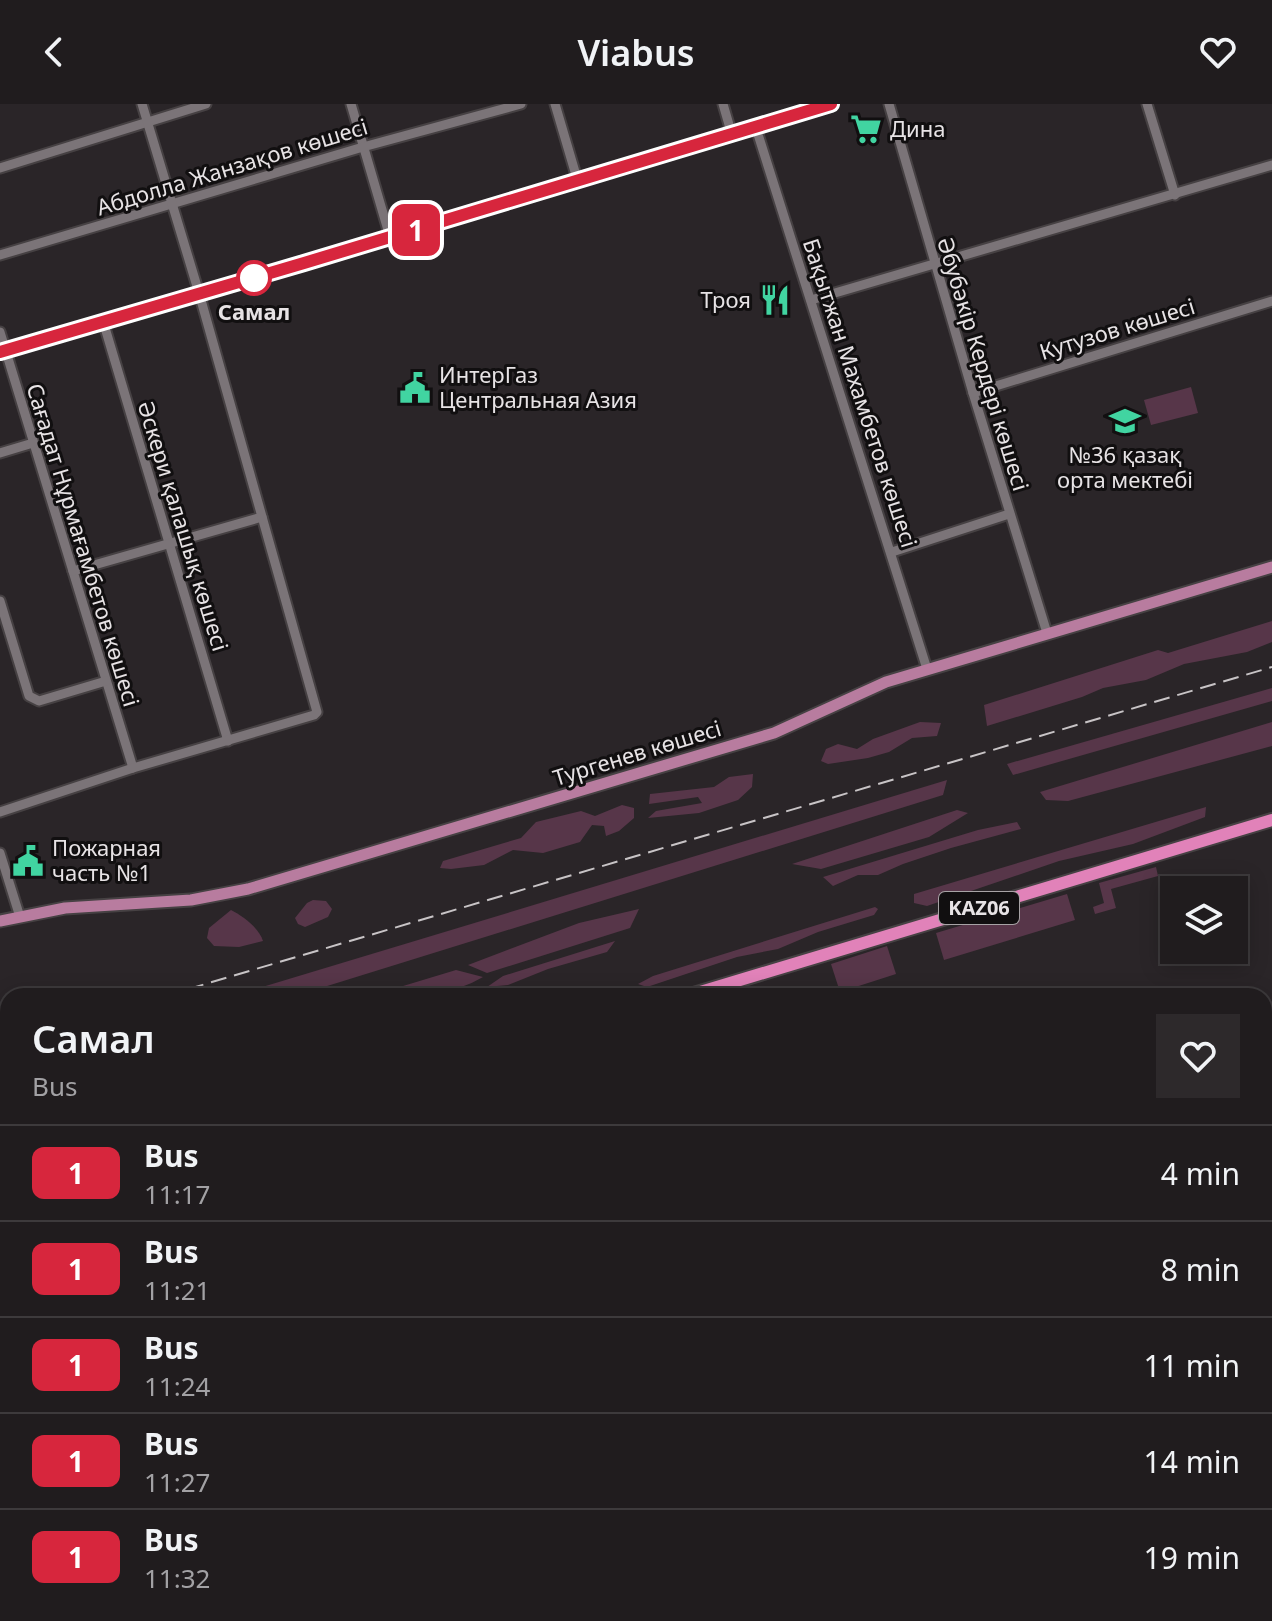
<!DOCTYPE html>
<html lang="en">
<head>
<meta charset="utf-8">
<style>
	:root { --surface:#201c1e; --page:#2d292b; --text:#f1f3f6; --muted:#a2a1a4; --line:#3d3a3c }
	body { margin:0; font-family:"Noto Sans",sans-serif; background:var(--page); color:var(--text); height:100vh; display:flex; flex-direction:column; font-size:30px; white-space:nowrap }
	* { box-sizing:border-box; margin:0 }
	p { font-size:26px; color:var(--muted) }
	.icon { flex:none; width:44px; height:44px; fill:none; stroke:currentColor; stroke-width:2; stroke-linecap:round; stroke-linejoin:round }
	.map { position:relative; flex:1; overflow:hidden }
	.details { position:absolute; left:0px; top:884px; width:1272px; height:634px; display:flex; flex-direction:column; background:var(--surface); border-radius:24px 24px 0 0; box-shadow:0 4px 20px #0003,0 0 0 2px var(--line) }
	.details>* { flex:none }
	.badge { padding:0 16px; border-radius:12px; font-size:28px; line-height:52px }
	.controls { position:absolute; left:1160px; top:772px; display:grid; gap:16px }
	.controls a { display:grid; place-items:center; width:88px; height:88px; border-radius:0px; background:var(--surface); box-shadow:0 4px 20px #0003,0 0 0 2px var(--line); font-size:40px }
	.map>.badge { position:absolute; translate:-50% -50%; box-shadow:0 0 0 4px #fff }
	.round { display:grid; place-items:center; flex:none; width:84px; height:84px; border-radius:0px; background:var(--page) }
	.summary { display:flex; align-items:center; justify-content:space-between; height:136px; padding:0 32px }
	h1 { font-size:38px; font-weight:600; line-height:60px }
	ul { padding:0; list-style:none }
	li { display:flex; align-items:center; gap:24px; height:96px; padding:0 32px; border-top:2px solid var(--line) }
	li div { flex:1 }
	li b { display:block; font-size:30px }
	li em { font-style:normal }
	li .badge { min-width:88px; font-weight:700; text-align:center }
	header { display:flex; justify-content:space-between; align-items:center; height:104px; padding:0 32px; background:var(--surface); font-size:36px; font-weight:600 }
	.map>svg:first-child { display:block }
	.green { fill:#573649 }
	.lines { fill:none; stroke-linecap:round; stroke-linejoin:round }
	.minor-casing { stroke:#464143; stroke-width:13 }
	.major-casing { stroke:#464143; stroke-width:15 }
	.highway-casing { stroke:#464143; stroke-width:16 }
	.minor { stroke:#7b7478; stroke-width:9 }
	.major { stroke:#b87c9f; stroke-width:11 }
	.highway { stroke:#e182b9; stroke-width:12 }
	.rail { stroke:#c8c4c6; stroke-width:2; stroke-dasharray:16 8; stroke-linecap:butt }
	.line-casing { stroke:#fff; stroke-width:18 }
	.line { stroke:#d7263d; stroke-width:12 }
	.stop-dot { fill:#fff; stroke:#d7263d; stroke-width:4 }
	.labels { text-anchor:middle; stroke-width:6; stroke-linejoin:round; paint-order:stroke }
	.shield { fill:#110f10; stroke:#a7a3a5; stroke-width:2 }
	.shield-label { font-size:20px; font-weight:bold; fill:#e7e3e5 }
	.poi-label { font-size:22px; fill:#e7e3e5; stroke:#110f10; text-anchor:start }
	.street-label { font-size:22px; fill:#e7e3e5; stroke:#110f10 }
	.stop-label { font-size:22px; font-weight:bold; fill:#e7e3e5; stroke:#110f10 }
</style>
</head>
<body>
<header><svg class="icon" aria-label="back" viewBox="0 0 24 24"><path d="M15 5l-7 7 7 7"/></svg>Viabus<svg class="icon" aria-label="heart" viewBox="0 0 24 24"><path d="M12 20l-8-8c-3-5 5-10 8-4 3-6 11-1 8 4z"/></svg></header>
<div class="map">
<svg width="1272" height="1517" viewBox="0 0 1272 1517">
	<rect width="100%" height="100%" fill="#2a2528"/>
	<g class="green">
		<path d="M1191,283L1198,309L1151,321L1144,296Z"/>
		<path d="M1272,517V538L1247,548L1184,560L1146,576L1103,584L1082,593L987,622L984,601L1158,546L1168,549Z"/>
		<path d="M1272,584V597L1013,671L1007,660Z"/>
		<path d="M920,618L941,619L937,632L912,634L889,648L868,654L828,660L821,657L826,645L838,640L857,645L873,635Z"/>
		<path d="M1272,618V642L1068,697L1046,696L1040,688Z"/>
		<path d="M753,670L752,683L738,696L699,709L648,714L656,707L702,699L698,693L649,700L650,690L714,683L729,673Z"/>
		<path d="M947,676L943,691L295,892L236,891Z"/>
		<path d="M622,701L634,704V714L619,727L606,732L604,722L592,721L580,738L543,749L513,746L484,761L451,765L440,764L443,757L521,734L536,718L581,707L595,712Z"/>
		<path d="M1206,703L1205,713L1133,740L1059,757L927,802L914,799V790Z"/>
		<path d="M957,706L968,709L929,733L821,765L792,760Z"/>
		<path d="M1017,718L1021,725L951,744L903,760L878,771H858L833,782L823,773L978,726Z"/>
		<path d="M1156,763L1158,772L1111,785L1116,804L1095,810L1093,803L1104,799L1099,779Z"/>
		<path d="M1067,790L1075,816L944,856L936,829Z"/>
		<path d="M313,796L326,797L332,805L328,813L305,823L298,820L295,814L307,799Z"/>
		<path d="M875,803L878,805L874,811L818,828L778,845L737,853L647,883L638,880L653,872Z"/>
		<path d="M639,805L630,824L487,869L468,861L579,819Z"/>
		<path d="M231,806C243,812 259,824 263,837L239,843L214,842L207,834L209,824Z"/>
		<path d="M615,837L607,848L548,865L508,881L487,883L503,872Z"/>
		<path d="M887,842L896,870L840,888L831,860Z"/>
		<path d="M456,866L483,873C447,894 409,892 370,892Z"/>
		<path d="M1264,1042L1272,1043V1517H34L28,1510H1264Z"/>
	</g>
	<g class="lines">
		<defs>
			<g id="minor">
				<path d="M351,0L390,133"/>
				<path d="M555,0L578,78"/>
				<path d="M723,0L732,31"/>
				<path d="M889,0L973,289L1047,529"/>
				<path d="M1147,0L1175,91"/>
				<path d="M756,24L927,565"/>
				<path d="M0,64L206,0"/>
				<path d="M0,151L363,43L521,0"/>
				<path d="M811,196L1272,61"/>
				<path d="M103,217L228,637"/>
				<path d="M0,228L133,664"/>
				<path d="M0,248L304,159L832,0"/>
				<path d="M973,289L1272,197"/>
				<path d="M0,349L33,339"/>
				<path d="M892,448L1009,410"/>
				<path d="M73,467L262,413"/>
				<path d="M0,497L29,592L39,597L106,577"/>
				<path d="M0,708L133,664L314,611L317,608L199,189L142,0"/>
				<path d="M0,749L20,813"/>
				<path d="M583,1510V1517"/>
			</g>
			<path id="major" d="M0,817L65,804L191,796L248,785L774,629L886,578L1272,463"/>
			<g id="highway">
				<path d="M687,892L1272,716"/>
				<path d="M0,1112L8,1109"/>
			</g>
		</defs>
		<use href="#minor" class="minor-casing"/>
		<use href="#major" class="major-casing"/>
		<use href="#highway" class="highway-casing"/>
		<use href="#minor" class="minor"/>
		<use href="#major" class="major"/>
		<use href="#highway" class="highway"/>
		<g class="rail">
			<path d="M165,892L1272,563"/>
			<path d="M0,964L8,961"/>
		</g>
	</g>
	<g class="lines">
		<defs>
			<path id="line" d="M0,248L304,159L831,0"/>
		</defs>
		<use href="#line" class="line-casing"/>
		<use href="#line" class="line"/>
	</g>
	<defs>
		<symbol id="supermarket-bare" viewBox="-9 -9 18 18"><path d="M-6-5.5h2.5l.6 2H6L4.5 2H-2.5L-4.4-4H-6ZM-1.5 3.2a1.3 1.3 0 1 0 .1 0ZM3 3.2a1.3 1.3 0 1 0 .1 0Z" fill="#41d4a1" stroke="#110f10" stroke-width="2.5" paint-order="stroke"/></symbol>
		<symbol id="restaurant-bare" viewBox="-9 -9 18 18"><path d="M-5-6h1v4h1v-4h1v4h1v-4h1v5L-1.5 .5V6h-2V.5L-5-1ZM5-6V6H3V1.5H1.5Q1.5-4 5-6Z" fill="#41d4a1" stroke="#110f10" stroke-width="2.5" paint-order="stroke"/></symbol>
		<symbol id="civic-bare" viewBox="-9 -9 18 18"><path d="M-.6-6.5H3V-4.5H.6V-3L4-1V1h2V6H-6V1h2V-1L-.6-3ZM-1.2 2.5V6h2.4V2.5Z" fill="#41d4a1" stroke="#110f10" stroke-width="2.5" paint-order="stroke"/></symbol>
		<symbol id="school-bare" viewBox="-9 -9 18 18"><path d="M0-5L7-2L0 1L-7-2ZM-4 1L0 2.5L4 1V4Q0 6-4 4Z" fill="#41d4a1" stroke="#110f10" stroke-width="2.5" paint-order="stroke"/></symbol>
	</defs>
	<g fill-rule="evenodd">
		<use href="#supermarket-bare" x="844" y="3" width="44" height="44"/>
		<use href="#restaurant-bare" x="753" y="174" width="44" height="44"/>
		<use href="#civic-bare" x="393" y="262" width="44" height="44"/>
		<use href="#school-bare" x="1103" y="295" width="44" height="44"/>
		<use href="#civic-bare" x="6" y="735" width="44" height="44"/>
	</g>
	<circle class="stop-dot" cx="254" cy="174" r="16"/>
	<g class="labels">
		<rect class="shield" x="939" y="788" width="80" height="32" rx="6"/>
		<g class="shield-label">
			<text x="979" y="811">KАZ06</text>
		</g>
		<g class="poi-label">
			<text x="890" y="33">Дина</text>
			<text x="751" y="204" text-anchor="end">Троя</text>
			<text x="439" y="279">ИнтерГаз<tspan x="439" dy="25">Центральная Азия</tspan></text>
			<text x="1125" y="359" text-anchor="middle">№36 қазақ<tspan x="1125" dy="25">орта мектебі</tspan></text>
			<text x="52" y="752">Пожарная<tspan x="52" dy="25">часть №1</tspan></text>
		</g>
		<g class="street-label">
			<text transform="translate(232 63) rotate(-17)" y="8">Абдолла Жанзақов көшесі</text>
			<text transform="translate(1117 225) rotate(-17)" y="8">Кутузов көшесі</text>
			<text transform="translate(983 260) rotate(73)" y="8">Әбубәкір Кердері көшесі</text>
			<text transform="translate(860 289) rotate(72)" y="8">Бақытжан Махамбетов көшесі</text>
			<text transform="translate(183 422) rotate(73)" y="8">Әскери қалашық көшесі</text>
			<text transform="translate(83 441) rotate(73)" y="8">Сағадат Нұрмағамбетов көшесі</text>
			<text transform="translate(637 649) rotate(-17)" y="8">Тургенев көшесі</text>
		</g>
		<g class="stop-label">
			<text x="254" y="216">Самал</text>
		</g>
	</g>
</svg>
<div class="controls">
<a><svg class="icon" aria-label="layers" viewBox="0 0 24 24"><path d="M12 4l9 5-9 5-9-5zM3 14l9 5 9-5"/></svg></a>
</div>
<b class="badge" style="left:416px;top:126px;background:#d7263d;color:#fff">1</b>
<section class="details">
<div class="summary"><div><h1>Самал</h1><p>Bus</p></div><a class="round"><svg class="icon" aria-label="heart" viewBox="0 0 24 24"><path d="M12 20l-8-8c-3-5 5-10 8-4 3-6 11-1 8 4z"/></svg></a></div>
<ul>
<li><span class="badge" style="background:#d7263d;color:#fff">1</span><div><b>Bus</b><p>11:17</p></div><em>4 min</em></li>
<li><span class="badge" style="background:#d7263d;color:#fff">1</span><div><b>Bus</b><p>11:21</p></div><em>8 min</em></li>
<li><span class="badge" style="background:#d7263d;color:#fff">1</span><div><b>Bus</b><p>11:24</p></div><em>11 min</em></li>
<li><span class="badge" style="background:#d7263d;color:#fff">1</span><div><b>Bus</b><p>11:27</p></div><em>14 min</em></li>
<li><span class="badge" style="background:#d7263d;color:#fff">1</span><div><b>Bus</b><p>11:32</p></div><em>19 min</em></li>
</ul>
</section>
</div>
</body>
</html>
